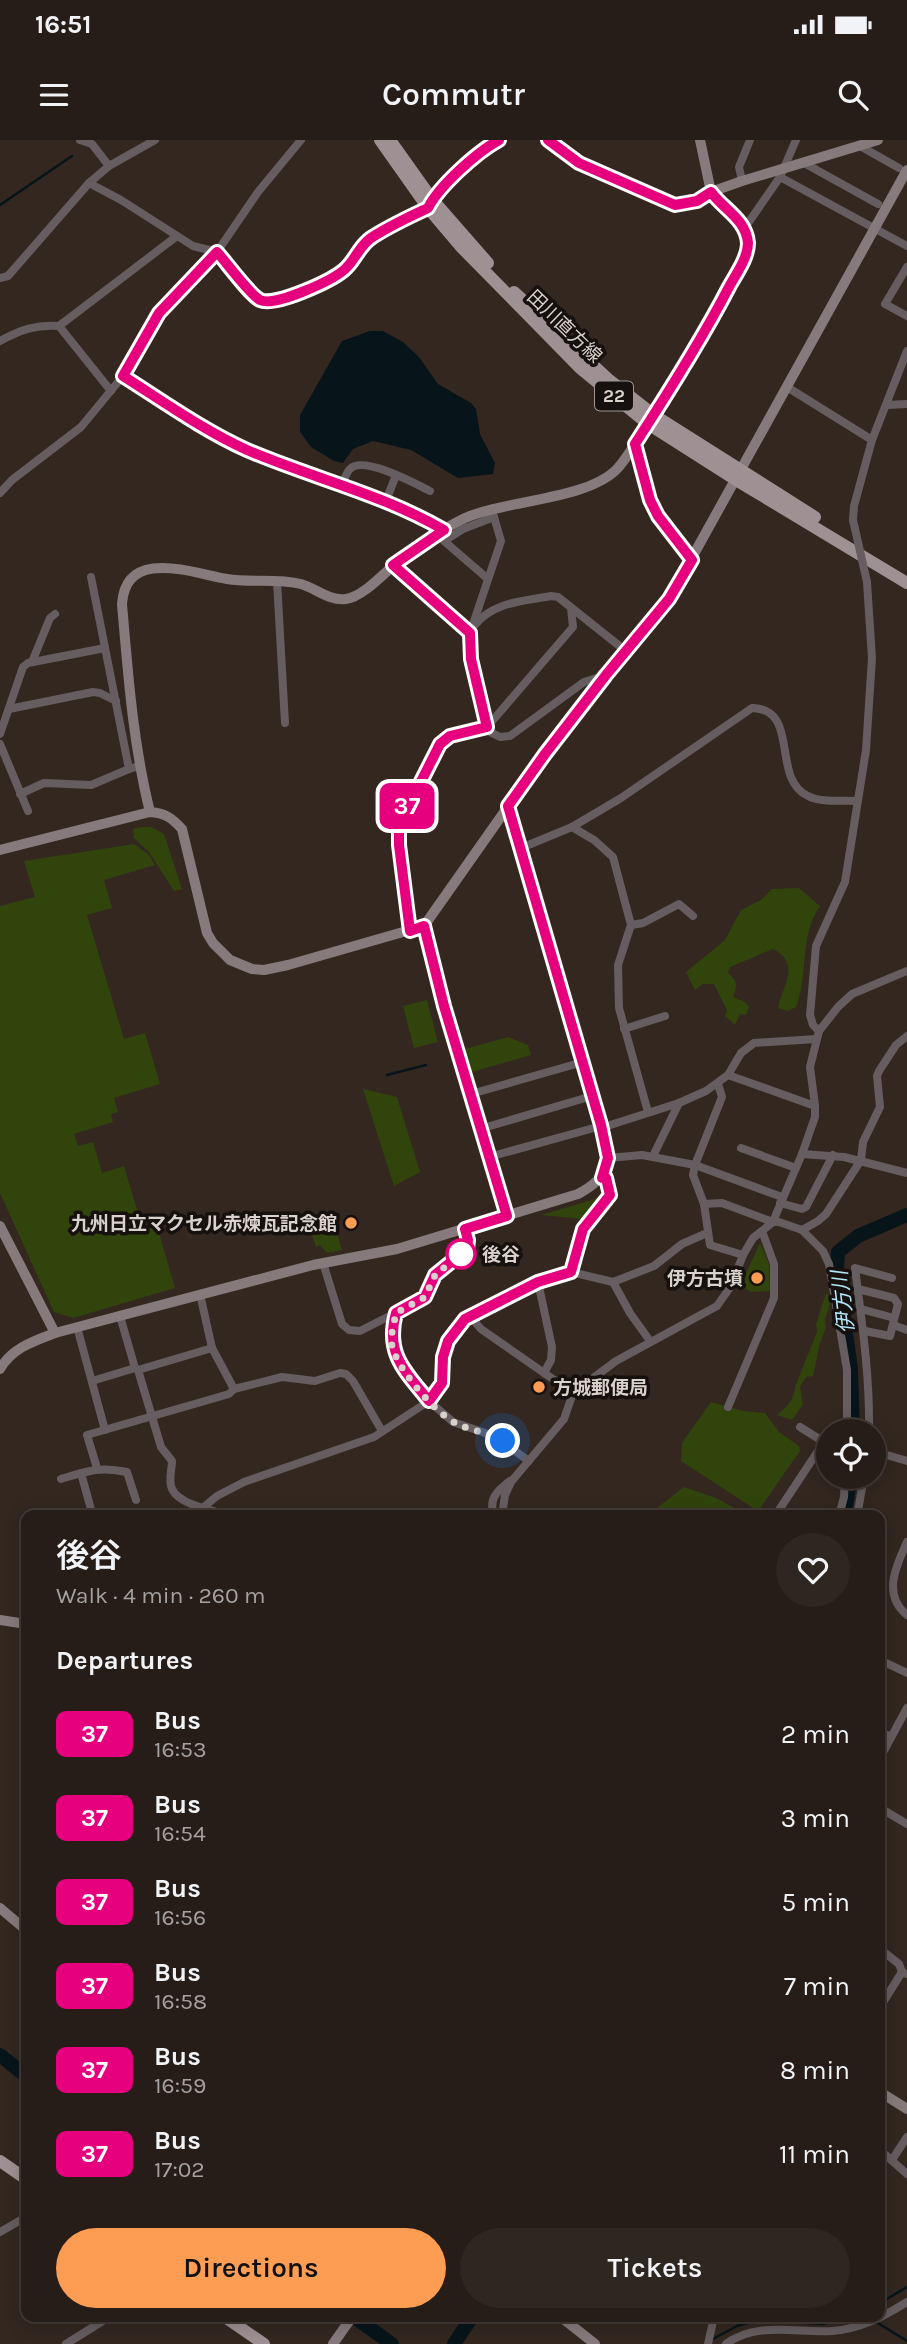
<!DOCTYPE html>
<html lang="en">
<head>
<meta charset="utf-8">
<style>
	:root { --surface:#261d18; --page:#2e2621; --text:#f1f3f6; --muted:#a4a2a2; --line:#423b37; --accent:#fc9d53 }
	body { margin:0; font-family:Karla,"Noto Sans JP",sans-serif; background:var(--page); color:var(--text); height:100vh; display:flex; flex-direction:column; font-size:26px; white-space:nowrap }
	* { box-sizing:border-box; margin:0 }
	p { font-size:23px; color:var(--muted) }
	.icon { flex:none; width:38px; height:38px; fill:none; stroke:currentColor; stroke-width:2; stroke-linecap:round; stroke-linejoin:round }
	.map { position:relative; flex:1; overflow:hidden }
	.panel { position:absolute; left:21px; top:1370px; width:864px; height:812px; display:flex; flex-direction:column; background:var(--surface); border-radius:14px; box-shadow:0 4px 18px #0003,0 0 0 2px var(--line) }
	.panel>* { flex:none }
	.badge { padding:0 14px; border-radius:10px; font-size:24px; line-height:46px }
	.buttons { position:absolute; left:816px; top:1279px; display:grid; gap:14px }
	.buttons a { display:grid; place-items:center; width:70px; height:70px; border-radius:50%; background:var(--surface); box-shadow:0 4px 18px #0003,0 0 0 2px var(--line); font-size:35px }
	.you { position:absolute; width:35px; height:35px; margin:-18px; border:5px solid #fff; border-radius:50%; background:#1a73e8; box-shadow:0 0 0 10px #1a73e833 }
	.map>.badge { position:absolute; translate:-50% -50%; box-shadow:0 0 0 4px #fff }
	h2 { padding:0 35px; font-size:26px; line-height:63px }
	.round { display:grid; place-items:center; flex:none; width:74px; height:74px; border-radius:37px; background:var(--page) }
	.overview { display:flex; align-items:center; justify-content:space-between; height:119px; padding:0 35px }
	h1 { font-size:33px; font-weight:600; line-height:52px }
	.button { display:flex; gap:14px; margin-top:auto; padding:14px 35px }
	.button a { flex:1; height:80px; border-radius:42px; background:var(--accent); color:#111; font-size:28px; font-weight:600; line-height:80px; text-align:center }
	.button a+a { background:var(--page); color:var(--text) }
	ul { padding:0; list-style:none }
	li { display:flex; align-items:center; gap:21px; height:84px; padding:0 35px }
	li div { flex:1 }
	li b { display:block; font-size:26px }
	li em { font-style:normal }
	li .badge { min-width:77px; font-weight:700; text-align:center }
	.status { display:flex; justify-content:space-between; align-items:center; height:49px; padding:0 35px; background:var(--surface); direction:ltr }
	.status svg { height:19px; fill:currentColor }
	header { display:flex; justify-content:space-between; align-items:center; height:91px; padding:0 35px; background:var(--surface); font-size:32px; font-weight:600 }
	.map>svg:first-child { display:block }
	.green { fill:#31440c }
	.water { fill:#07151a }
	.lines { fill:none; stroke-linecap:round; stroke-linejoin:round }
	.stream { stroke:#07151a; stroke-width:2.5 }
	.river { stroke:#07151a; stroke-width:14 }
	.street { stroke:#655d5f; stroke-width:8 }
	.secondary { stroke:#867a7c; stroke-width:10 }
	.primary { stroke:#9f9093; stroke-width:12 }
	.street-bridge { stroke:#655d5f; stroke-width:8 }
	.line-casing { stroke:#fff; stroke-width:16 }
	.line { stroke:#e6007e; stroke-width:10 }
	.walk { stroke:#d9d1cc; stroke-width:7; stroke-dasharray:0 12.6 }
	.poi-dot { fill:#fc9d53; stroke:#16110e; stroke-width:2.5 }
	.stop-dot { fill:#fff; stroke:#e6007e; stroke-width:3.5 }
	.labels { text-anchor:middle; stroke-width:7; stroke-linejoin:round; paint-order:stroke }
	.shield { fill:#16110e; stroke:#9e9793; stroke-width:2 }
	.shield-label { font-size:18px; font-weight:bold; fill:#d9d1cc }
	.street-label { font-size:19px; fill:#d9d1cc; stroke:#16110e }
	.poi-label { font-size:19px; font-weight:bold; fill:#d9d1cc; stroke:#16110e; text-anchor:end }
	.stop-label { font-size:19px; font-weight:bold; fill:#d9d1cc; stroke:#16110e; text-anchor:start }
	.water-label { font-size:21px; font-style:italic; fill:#b4e6f9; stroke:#16110e }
</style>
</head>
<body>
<div class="status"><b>16:51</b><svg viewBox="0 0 49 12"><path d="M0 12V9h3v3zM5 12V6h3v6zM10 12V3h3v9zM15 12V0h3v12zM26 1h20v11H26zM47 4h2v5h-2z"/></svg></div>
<header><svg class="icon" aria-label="menu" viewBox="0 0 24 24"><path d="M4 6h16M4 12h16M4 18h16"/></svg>Commutr<svg class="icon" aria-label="search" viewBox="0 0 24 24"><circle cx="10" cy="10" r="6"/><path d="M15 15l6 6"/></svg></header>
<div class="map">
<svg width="907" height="2204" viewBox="0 0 907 2204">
	<rect width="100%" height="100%" fill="#332720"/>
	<g class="green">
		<path d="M142,687H151L164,694L182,749L174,751L149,712L134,698L133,689Z"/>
		<path d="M134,704L148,714L155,725L104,740L112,768L87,775L124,899L145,893L160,944L114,958L118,972L111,974L113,982L74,994L78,1006L93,1002L102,1033L124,1026L143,1090L157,1086L175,1148L73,1178L54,1172L0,1053V766L35,757L24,721Z"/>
		<path d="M799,748L820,766C799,796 809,834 796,867L788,871L778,868C782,846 802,824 773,809L730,827L728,833C738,842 737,845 733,857L745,862L749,867L746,875L740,874L735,885L725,876L727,870L714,844H703L695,850L686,832L725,800L741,770L761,760L772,749Z"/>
		<path d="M427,860L438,902L414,908L403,866Z"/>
		<path d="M508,897L528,905L531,915L472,932L465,909Z"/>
		<path d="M363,949L397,957L420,1032L394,1046Z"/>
		<path d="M598,1056L601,1060L583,1079L541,1075L595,1059Z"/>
		<path d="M327,1078L329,1081L333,1080L342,1110L327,1113L320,1105L316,1107L309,1085L310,1083Z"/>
		<path d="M760,1103L769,1124L770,1151L751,1152L740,1146Z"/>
		<path d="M826,1153L831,1160L825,1180L826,1188L820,1203L813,1236L806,1237L800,1247L803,1264L792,1280L777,1275C787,1267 794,1260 795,1247L817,1192L816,1184Z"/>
		<path d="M711,1262L743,1271L765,1273L779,1292L799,1306L800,1311L758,1371L681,1321L682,1303Z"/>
		<path d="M684,1347L716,1358L747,1375H643H648Z"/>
	</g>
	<path class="water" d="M370,191H383L403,202L419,217L438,244L471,263L476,269L480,294L495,323L493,334L458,338L411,310L373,301L353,309L343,323L334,321L311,307L300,292V275L342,201Z"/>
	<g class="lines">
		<g class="stream">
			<path d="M0,65L72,16"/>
			<path d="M387,935L426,925"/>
			<path d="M880,2163L907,2147"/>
			<path d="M868,2177L907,2201"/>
			<path d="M711,2200L737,2186L758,2180L823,2184L849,2177"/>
		</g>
		<g class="river">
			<path d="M853,1292L851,1229L837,1129L838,1112L858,1096L907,1075"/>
			<path d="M844,1376L851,1337"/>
			<path d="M0,1915L26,1936"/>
			<path d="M354,2177L392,2204"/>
			<path d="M454,2204L472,2177"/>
		</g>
		<g class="street">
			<path d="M80,0L92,4L109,26"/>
			<path d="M860,6L899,28"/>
			<path d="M804,23L878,64"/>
			<path d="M780,37L907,106"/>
			<path d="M742,41L739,27L750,0"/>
			<path d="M89,43L121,60L193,106L217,112L258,159L270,162L280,160L331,138L345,130L362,105L372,97L429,65"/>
			<path d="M744,89L780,37L796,0"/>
			<path d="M907,127L885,164L907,176"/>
			<path d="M0,138L8,136L89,43L109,26L155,0"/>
			<path d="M59,186L111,251"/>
			<path d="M0,201C20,190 37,184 59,186L177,96"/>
			<path d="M123,236C163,262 203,290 247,310C312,338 382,354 444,390"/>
			<path d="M787,247L872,300"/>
			<path d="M887,265L907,264"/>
			<path d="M342,345C344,340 346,333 350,329C363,315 416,344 430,351"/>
			<path d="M0,353L12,340L81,287L123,236L159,173L217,112L258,52L301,0"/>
			<path d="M386,361L396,335"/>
			<path d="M492,370L501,401L470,493L469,506L490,592L500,597L510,596L584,542L606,535"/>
			<path d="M853,380L854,366L872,300L907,211"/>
			<path d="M692,420L658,376L650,361L635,304C668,253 701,201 729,147C736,134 748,118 748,103C746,79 723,69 711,52"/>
			<path d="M393,425L470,493"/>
			<path d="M91,437L129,629L139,626"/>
			<path d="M488,439L444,401L463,389L494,377"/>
			<path d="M277,441L285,583"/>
			<path d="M475,485C493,462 524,461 551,456L558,457L627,512"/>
			<path d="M32,522L50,478L55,474"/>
			<path d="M9,569L93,552L100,553L116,561"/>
			<path d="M0,594L23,527L28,523L105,508"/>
			<path d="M0,604L28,671"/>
			<path d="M20,654L44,643L91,645L129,629"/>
			<path d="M572,687L594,700L613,717L631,785L618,825L619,868L648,972"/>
			<path d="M521,708L572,687L621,658L752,568C801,569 770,638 808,656C821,663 842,660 857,661"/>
			<path d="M631,785L643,783L679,764L693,776"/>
			<path d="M409,791C407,767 394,704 399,684C403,670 435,607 446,599C456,591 474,589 487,587L573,487L571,468"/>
			<path d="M624,889L665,876"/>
			<path d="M819,891L813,885L810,875L816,806L845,742L866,610L872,518L867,442"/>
			<path d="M728,935L815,966V977L802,1014L777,1072L773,1082L762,1091L774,1124V1158L728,1267"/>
			<path d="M471,954L583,922"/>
			<path d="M815,966L810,927L819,891L838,867L852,854L907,831"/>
			<path d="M601,988L679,963L706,951L728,935L741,913L754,903L816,899"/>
			<path d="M480,989L592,956"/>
			<path d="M741,1008L796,1028"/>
			<path d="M802,1014L844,1017L907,1033"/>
			<path d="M653,1016L679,963"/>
			<path d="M489,1017L601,986"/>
			<path d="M608,1018L642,1015L695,1025L782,1057"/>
			<path d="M780,1063L802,1069L806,1067L833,1015"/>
			<path d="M704,1064L722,1063L773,1082H779L802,1090L823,1111L829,1124L847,1230V1292"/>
			<path d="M802,1090L818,1081L826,1074L861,1020L863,1002L880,967L877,936L879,931L896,905L907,896"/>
			<path d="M743,1115L753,1098L762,1091"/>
			<path d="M323,1123L342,1184L349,1190L360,1191L421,1160L428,1154L435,1134L467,1109L468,1100L465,1089"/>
			<path d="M571,1132L583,1089L609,1058L606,1038H602"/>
			<path d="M538,1142L552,1207L551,1220L544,1233"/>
			<path d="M613,1142L630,1173L650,1201"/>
			<path d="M858,1149L894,1158L898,1164L890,1196L865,1191"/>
			<path d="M200,1154L212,1208L234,1249"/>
			<path d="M861,1169L894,1178"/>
			<path d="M396,1173L392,1200L397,1220L429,1261L453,1282L494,1296L529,1321"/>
			<path d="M469,1175L481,1189L573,1253"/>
			<path d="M120,1176L135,1228"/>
			<path d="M893,1185L907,1190"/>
			<path d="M77,1187L105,1290"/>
			<path d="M212,1208L138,1230L161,1307L172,1321C172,1329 168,1341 172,1349C180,1366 216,1371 232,1376"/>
			<path d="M92,1241L135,1228L138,1230"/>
			<path d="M869,1292C870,1236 862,1183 855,1128L892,1138"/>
			<path d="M873,1311L907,1321"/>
			<path d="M97,1328L87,1295L229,1254L234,1249L282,1237L315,1241L340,1233L346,1234L353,1241L382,1291"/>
			<path d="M81,1333L92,1373"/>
			<path d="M61,1339C87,1331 100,1326 127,1332L136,1360"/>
			<path d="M193,1376L217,1356L244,1342L374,1297L429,1261L442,1243L443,1217L448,1201L457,1187L469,1175L538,1142L571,1132L613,1142L654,1126L682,1104L707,1093"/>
			<path d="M494,1376C488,1359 497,1351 510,1341"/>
			<path d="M502,1376L505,1355L511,1342L564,1279L573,1253L616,1221L717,1166L731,1146L743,1115L710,1105L704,1064L693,1035L695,1025L722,957L718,944"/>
			<path d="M775,1376L824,1302L800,1287"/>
			<path d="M839,1376L844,1357L845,1337"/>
			<path d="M857,1376L864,1337"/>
			<path d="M907,1402C896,1426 882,1455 907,1475"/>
			<path d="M880,1520L907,1533"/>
			<path d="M880,1592L891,1597"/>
			<path d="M880,1618L907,1568"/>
			<path d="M880,1668L907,1684"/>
			<path d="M880,1809L899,1824L902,1832L907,1834"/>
			<path d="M880,1867L902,1832"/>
			<path d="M880,2010L907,2034"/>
			<path d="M892,2020L907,1997"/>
			<path d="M0,2092L26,2077"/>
			<path d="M66,2204L109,2177"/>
			<path d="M708,2204L714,2177"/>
			<path d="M726,2204C757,2181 796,2193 832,2191C860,2189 883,2177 907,2162"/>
		</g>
		<g class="secondary">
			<path d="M548,0L579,23L675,65L697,61L711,52L742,41L878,0"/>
			<path d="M700,0L711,52"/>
			<path d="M432,59L462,29L499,0"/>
			<path d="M150,672C133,604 128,534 122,464C126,407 192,433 227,439C251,443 277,438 301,444C317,449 329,461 346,459C365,457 390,426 406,415C424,402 444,388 465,378C506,360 585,360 616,330C623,323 629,313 635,304"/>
			<path d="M0,710L150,672C165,673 172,678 182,689L207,793L213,803L230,820L252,829L264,830L288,825L424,786L545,614L606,535L669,459L907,30"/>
			<path d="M424,786L438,846L507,1076"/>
			<path d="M0,1086L55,1193"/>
			<path d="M0,1229C12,1208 34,1201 55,1193L313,1125L397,1109L578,1054C614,1035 608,1021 601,986L508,666"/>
			<path d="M0,1480L26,1484"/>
			<path d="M0,1768L26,1790"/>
			<path d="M880,1952L907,1969"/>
			<path d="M561,2177L595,2204"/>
			<path d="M333,2204L352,2177"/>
		</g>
		<g class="primary">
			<path d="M380,0L428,68L462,108L580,228L648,284L736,340L907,443"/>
			<path d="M390,0L432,59L488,123"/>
			<path d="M514,152L608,239L654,275L815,377"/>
			<path d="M0,2021L26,2039"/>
			<path d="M225,2177L264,2204"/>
		</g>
		<path class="street-bridge" d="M853,380L867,442"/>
	</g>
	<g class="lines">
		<defs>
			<path id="line" d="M499,0C477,12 439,46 428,68C409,77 389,86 371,98C359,106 355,121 344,130C331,141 275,167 260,160C250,155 226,122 217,112L159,173L123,236C164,262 203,290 247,310C312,338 382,354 444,390L393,425L470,493L471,519L487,587L450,596L440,604L399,685V705L410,791L424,786L444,866L507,1076L465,1089L468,1100L467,1109L435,1135L425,1157L396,1173C385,1214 405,1231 429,1261L442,1243L443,1217L448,1201L465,1179L538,1142L571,1132L583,1089L610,1055L606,1038H602L608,1018L601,985L508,666L545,614L606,535L669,459L692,420L658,376L650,360L635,304C668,253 701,201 729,147C736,134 748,118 748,103C746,79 723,69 711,52L697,61L675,65L579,23L548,0"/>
		</defs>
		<use href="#line" class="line-casing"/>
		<use href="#line" class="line"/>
		<path class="walk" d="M461,1114L467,1109L435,1135L425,1157L396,1173C394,1183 390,1196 392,1206C398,1230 435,1273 457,1284C472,1291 489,1292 503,1301"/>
	</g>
	<g class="poi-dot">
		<circle cx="351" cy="1083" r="7"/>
		<circle cx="757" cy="1138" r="7"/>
		<circle cx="539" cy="1247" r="7"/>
	</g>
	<circle class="stop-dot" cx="461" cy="1114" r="14"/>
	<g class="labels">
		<rect class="shield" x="595" y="241.5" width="38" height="29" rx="5"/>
		<g class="shield-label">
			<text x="614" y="262">22</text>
		</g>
		<g class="street-label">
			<text transform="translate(565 186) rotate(44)" y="7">田川直方線</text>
		</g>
		<g class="poi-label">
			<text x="337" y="1090">九州日立マクセル赤煉瓦記念館</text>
			<text x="743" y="1145">伊方古墳</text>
			<text x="553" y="1254" text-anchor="start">方城郵便局</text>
		</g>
		<g class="stop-label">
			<text x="482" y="1121">後谷</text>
		</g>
		<g class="water-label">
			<text transform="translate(843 1162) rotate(-97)" y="7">伊方川</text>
		</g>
	</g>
</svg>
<div class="buttons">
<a><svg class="icon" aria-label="locate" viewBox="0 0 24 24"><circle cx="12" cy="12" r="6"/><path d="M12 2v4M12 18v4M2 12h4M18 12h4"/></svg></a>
</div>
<div class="you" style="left:503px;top:1301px"></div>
<b class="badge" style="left:407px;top:666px;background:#e6007e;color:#fff">37</b>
<section class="panel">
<div class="overview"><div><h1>後谷</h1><p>Walk · 4 min · 260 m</p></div><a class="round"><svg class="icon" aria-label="heart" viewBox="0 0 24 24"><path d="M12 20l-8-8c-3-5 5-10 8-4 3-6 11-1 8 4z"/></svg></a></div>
<h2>Departures</h2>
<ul>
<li><span class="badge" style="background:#e6007e;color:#fff">37</span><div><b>Bus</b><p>16:53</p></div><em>2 min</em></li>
<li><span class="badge" style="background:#e6007e;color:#fff">37</span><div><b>Bus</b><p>16:54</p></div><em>3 min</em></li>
<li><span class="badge" style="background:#e6007e;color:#fff">37</span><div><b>Bus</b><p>16:56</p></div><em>5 min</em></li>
<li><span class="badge" style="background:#e6007e;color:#fff">37</span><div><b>Bus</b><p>16:58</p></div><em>7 min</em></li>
<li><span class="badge" style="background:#e6007e;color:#fff">37</span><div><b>Bus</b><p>16:59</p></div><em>8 min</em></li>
<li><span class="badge" style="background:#e6007e;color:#fff">37</span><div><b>Bus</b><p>17:02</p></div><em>11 min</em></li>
</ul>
<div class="button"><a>Directions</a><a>Tickets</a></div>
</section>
</div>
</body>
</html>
